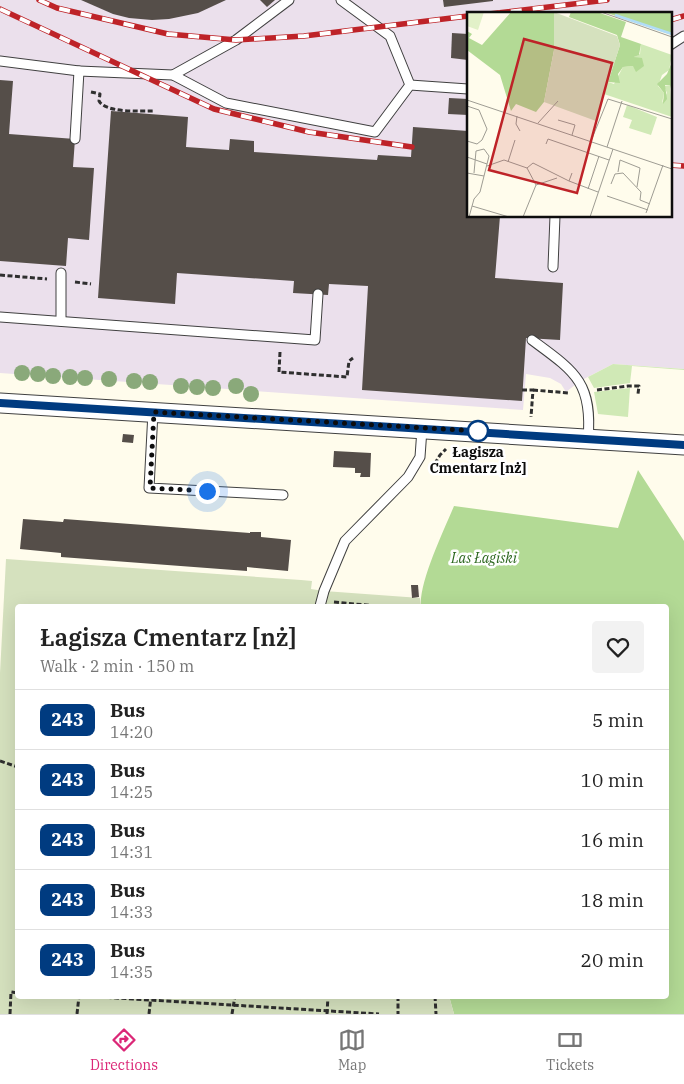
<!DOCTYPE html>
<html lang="en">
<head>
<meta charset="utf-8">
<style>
	:root { --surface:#fff; --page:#f2f2f2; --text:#222; --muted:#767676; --line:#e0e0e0; --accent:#db2777 }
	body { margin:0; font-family:"IBM Plex Serif",serif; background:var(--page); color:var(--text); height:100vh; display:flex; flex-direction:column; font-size:19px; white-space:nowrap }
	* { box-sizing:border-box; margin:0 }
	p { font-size:16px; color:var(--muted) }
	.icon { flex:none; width:28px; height:28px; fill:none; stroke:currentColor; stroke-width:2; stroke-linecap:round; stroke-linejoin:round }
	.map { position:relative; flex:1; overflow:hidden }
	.details { position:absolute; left:15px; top:604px; width:654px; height:395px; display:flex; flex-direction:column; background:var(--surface); border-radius:5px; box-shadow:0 5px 20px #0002 }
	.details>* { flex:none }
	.badge { padding:0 10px; border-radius:8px; font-size:18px; line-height:32px }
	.you { position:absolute; width:25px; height:25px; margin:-12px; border:4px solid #fff; border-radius:50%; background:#1a73e8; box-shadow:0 0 0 8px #1a73e833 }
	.map>.badge { position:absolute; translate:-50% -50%; box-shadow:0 0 0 2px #fff }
	.round { display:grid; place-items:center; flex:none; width:52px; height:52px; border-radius:5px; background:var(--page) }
	.summary { display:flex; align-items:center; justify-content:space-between; height:85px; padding:0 25px }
	h1 { font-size:24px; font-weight:600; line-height:38px }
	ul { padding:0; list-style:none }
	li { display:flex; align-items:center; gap:15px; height:60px; padding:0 25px; border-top:1px solid var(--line) }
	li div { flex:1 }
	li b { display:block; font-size:19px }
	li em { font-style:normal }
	li .badge { min-width:55px; font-weight:700; text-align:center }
	.menu { display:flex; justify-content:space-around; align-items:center; height:70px; border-top:1px solid var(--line); background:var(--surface); font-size:14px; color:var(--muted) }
	.menu a { display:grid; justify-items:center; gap:2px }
	.menu .current { color:var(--accent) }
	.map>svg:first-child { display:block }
	.industrial { fill:#ebe0ec; fill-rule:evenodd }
	.green { fill:#d0e9b6 }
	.forest { fill:#b3da95 }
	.cemetery { fill:#d5e1be }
	.building { fill:#554e49 }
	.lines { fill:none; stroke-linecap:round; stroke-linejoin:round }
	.lane-casing { stroke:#404040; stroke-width:11 }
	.street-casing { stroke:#404040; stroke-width:21 }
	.path { stroke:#2f2f2f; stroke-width:3; stroke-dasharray:5 2.5; stroke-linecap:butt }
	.lane { stroke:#fff; stroke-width:9 }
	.street { stroke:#fff; stroke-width:19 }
	.rail-casing { stroke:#be2328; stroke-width:5.5 }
	.rail { stroke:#fff; stroke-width:4; stroke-dasharray:11; stroke-linecap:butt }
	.tree { fill:#8aa97a }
	.line-casing { stroke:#fff; stroke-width:11 }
	.line { stroke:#003b80; stroke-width:8 }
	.walk { stroke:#0d0d0d; stroke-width:5; stroke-dasharray:0 9 }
	.stop-dot { fill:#fff; stroke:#003b80; stroke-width:2.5 }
	.labels { text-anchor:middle; stroke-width:5; stroke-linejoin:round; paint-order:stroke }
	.stop-label { font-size:14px; font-weight:bold; fill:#0d0d0d; stroke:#fff }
	.park-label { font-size:14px; font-style:italic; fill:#2a651c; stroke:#fff }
	.inset-river { fill:none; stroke:#b0dcf7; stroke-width:2.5 }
	.inset-road { fill:none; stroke:#9e9c93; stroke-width:1 }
	.view { fill:#be2328; fill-opacity:0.15; stroke:#be2328; stroke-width:2.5 }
	.inset-edge { fill:none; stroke:#0d0d0d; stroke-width:2.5 }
</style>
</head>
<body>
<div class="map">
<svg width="684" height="1014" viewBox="0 0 684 1014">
	<rect width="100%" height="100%" fill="#fffcec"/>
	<path class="industrial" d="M0,0H684V369L613,364L580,381L566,392L561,384L550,378L526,374L523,410L0,373ZM468,14H670V216H468Z"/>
	<g class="green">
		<path d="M613,364L684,369V370L632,366L630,383L594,388L588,377Z"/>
		<path d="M630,388L628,417L598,414L594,392Z"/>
	</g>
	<path class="forest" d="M638,470L684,541V1014H454L449,996H666V606H421C419,582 444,530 454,506L618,528Z"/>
	<path class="cemetery" d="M6,559L301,580L312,581L311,589L324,591L420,598L421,606H18V996H449L454,1014H0V673Z"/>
	<g class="building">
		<path d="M81,0H226L198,13L169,19L152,20L129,18L113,14Z"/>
		<path d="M260,0H275L267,7Z"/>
		<path d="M443,0H493V1L444,7Z"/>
		<path d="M452,33L468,34V60L451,58Z"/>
		<path d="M0,80L13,81L9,134L75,139L73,167L94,168L89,240L68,238L66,266L0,261Z"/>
		<path d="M449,98L468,99V115L448,114Z"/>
		<path d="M111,111L188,117L186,147L229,150L230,139L254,141V152L377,160L378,155L411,157L413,127L468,131V216H500L495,278L563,283L560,340L526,338L522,401L362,390L368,286L329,284L328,295L293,293L294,281L177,273L175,304L98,298Z"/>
		<path d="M123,434L134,435L133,443L122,442Z"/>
		<path d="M334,451L371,453L370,477H360L361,473H355V468L333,467Z"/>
		<path d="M23,519L63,522L64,519L250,533V532H261V537L291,540L288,571L247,567V571L61,557V553L20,549Z"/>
		<path d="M411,585H418L419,597L412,598Z"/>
	</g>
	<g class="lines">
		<defs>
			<g id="lane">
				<path d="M341,0L390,36L410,85"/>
				<path d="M670,45L684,36"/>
				<path d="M0,61L79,71"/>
				<path d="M173,75L236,40L289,0"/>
				<path d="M75,139L79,71L173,75L226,103L375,132L410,85L468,89"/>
				<path d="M553,267L555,216"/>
				<path d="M0,317L315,340L318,294"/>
				<path d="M61,321V273"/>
				<path d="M532,340C574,371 593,382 588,439"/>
				<path d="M153,412L149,488L283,495"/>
				<path d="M320,606L324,591L345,541L408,477L420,457L422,429"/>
			</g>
			<path id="street" d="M0,403L684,445"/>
		</defs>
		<use href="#lane" class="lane-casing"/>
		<use href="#street" class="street-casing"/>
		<g class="path">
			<path d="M91,92L100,94L99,101C106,113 139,111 153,111"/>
			<path d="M0,275L47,279"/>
			<path d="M75,282L91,284"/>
			<path d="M280,352L279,372L347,377L349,361L353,358"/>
			<path d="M522,390H533L531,417"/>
			<path d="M533,390L569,393"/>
			<path d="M597,390L628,386H639L638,394"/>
			<path d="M431,470L440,455L446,449"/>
			<path d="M334,602L376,606"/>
			<path d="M138,606H143"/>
			<path d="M0,761L18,767"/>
			<path d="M84,996L379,1014"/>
			<path d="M398,996V1014"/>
			<path d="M435,996L436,1014"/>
			<path d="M10,1014L11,992L18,993"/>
			<path d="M77,1014L79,996"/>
			<path d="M149,1014L151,996"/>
			<path d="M232,1014L235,996"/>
			<path d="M327,1014L328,996"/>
		</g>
		<use href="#lane" class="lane"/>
		<use href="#street" class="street"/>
		<defs>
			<g id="rail">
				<path d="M39,0L57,8L168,34L236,40L304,36L468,16"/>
				<path d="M0,9L214,109L309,132L412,147"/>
				<path d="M489,14L607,0"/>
				<path d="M670,20L684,16"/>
				<path d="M670,165L684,166"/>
			</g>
		</defs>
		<use href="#rail" class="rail-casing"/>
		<use href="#rail" class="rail"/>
	</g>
	<g class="tree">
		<circle cx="22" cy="373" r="8"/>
		<circle cx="38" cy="374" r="8"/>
		<circle cx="53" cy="376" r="8"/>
		<circle cx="70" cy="377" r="8"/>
		<circle cx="85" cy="378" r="8"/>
		<circle cx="109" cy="379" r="8"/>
		<circle cx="134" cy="381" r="8"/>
		<circle cx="150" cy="382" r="8"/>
		<circle cx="181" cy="386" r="8"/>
		<circle cx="236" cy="386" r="8"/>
		<circle cx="197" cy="387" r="8"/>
		<circle cx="213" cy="388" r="8"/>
		<circle cx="251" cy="394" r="8"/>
	</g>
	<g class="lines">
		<defs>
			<path id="line" d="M0,403L684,445"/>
		</defs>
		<use href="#line" class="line-casing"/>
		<use href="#line" class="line"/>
		<path class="walk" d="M207,491L150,488L154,412L478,431"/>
	</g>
	<circle class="stop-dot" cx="478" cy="431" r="10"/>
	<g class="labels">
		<g class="stop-label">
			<text x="478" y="457">Łagisza<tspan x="478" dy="16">Cmentarz [nż]</tspan></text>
		</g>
		<g class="park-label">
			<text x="484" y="563">Las Łagiski</text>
		</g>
	</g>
	<g transform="translate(467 12)">
		<rect width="205" height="205" fill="#fffcec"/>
		<path d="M174,32L205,43L202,58L195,63L191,74L197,81L195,91L200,81L197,74L203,73L205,105L137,82L141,70L147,72L156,55L166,54L171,48L167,45L173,42ZM160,93L190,105L184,123L162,116L165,108L156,105Z" fill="#d0e9b6"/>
		<path d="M44,0H87V38L77,90L69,100L49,92L44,99L33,63L0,38V19L5,22L2,26L15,33ZM104,0H130L159,10L154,25L174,32L172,43L167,45L175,46L177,54L169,60L166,54L156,55L151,62L153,71L141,70L153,33L150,23L102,5ZM137,0H205V23ZM205,50V81L203,73H198L200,87L196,92L197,81L190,72L200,62Z" fill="#b3da95"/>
		<path d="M87,0L150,24L153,33L129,109L77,90L87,38Z" fill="#d5e1be"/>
		<path d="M0,0H17L11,18L0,14Z" fill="#e2f1c8"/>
		<path class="inset-river" d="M148,3L205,22"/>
		<path class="inset-road" d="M134,0L205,25M0,88L205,157M0,94L12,98L20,117L15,128L10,132L0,129M50,104L49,112L53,119M91,108L108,113L105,123M71,111L91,89M124,129L141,87L205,107M79,132L81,127L142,148M140,135L155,89M0,145L20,152M41,150L48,128M20,154L37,148L60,156L66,151L102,169L105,161M60,156L69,173M151,160L153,148L173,156L170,175M0,161L17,164M102,169L131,180M144,172L148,162L156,161L174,180L173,188L183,192M121,177L132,144M140,184L181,198M5,194L42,205M179,201L196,153M2,205L7,187L13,180L22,144L17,137L9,139L7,161M56,205L69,173L90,166M123,205L146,137"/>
		<path class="view" d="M57,27L145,51L110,181L22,158Z"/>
		<rect width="205" height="205" class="inset-edge"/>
	</g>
</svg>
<div class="you" style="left:207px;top:491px"></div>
<section class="details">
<div class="summary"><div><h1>Łagisza Cmentarz [nż]</h1><p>Walk · 2 min · 150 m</p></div><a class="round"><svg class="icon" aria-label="heart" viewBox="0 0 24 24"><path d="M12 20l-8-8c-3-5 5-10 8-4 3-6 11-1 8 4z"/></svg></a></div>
<ul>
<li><span class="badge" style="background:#003b80;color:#fff">243</span><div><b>Bus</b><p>14:20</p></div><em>5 min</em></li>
<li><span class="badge" style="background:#003b80;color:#fff">243</span><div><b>Bus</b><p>14:25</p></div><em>10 min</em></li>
<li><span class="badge" style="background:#003b80;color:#fff">243</span><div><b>Bus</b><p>14:31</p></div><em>16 min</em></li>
<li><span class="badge" style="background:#003b80;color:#fff">243</span><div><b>Bus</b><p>14:33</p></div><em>18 min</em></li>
<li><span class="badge" style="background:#003b80;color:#fff">243</span><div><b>Bus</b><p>14:35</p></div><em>20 min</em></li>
</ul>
</section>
</div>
<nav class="menu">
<a class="current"><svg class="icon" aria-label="directions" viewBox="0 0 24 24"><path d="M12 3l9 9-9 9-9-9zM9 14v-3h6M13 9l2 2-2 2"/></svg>Directions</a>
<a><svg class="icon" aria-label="map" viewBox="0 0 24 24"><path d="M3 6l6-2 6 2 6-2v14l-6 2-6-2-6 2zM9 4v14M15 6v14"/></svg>Map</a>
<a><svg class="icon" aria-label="tickets" viewBox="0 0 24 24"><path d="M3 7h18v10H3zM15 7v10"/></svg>Tickets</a>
</nav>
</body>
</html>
